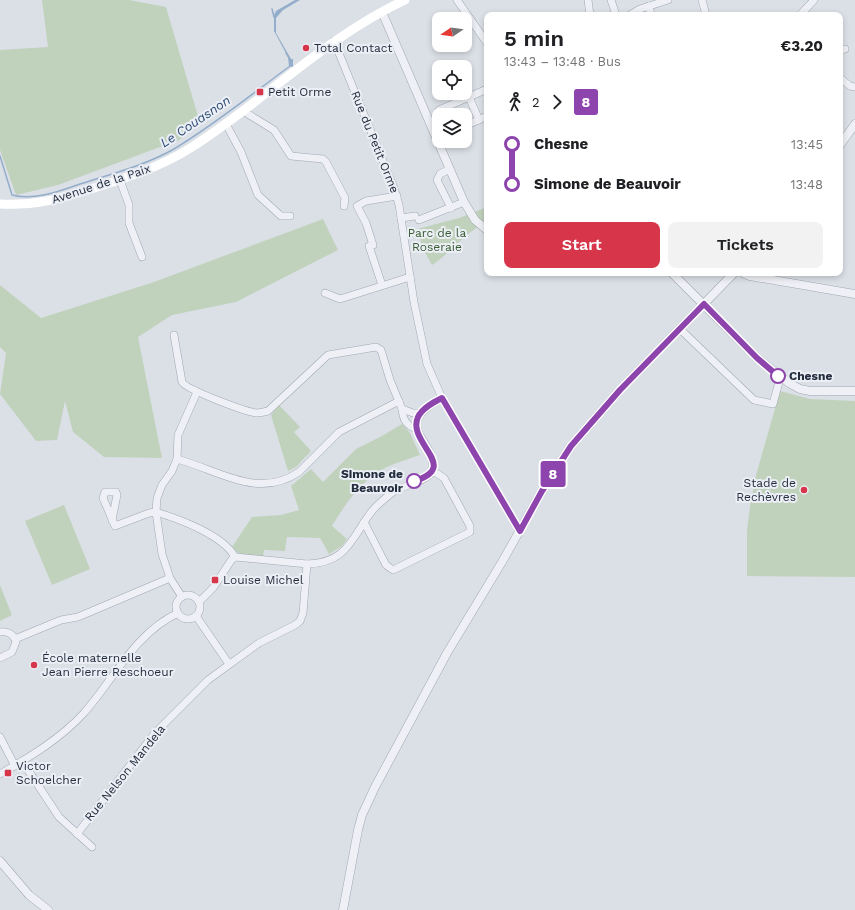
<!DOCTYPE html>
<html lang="en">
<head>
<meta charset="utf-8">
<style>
	:root { --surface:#fff; --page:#f2f2f2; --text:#202124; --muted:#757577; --accent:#d7354a }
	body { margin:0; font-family:"Work Sans",sans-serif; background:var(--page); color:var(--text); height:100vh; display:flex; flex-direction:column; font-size:15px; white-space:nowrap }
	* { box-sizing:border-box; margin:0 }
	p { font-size:13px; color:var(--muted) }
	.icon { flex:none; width:22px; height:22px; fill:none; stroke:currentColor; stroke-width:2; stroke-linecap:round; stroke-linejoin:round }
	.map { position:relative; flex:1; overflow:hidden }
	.drawer { position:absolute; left:484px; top:12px; width:359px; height:264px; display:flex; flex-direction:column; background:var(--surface); border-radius:8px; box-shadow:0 2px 6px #0003 }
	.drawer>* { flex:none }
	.badge { padding:0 8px; border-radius:3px; font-size:14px; line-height:26px }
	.needle { width:26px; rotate:257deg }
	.fabs { position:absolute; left:432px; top:12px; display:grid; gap:8px }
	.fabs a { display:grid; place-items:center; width:40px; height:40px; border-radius:8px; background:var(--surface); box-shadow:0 2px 6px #0003; font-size:20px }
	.map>.badge { position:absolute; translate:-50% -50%; box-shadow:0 0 0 2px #fff }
	.legs { display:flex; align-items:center; gap:6px; height:44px; padding:0 20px; font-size:13px }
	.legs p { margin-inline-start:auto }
	.head { display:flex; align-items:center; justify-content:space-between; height:68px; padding:0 20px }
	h1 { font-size:22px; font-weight:600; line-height:30px }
	.button { display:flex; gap:8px; margin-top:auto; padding:8px 20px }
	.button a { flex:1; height:46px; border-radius:8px; background:var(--accent); color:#fff; font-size:16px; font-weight:600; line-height:46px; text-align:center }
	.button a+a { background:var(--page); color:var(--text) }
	ul { padding:0 20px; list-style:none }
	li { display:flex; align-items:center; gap:14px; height:40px; font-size:15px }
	li i { display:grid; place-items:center; width:6px; height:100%; margin:0 5px; background:currentColor }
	li i::after { content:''; width:10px; height:10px; margin:-5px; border:3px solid; border-radius:50%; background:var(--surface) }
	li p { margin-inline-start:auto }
	li:first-child i { background:linear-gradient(#0000 50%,currentColor 0) }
	li:last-child i { background:linear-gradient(currentColor 50%,#0000 0) }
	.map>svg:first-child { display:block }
	.green { fill:#c1d2bc }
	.water { fill:#93adca }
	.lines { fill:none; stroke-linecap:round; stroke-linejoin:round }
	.stream { stroke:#93adca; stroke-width:1.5 }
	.minor-casing { stroke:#a0a7b1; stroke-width:8 }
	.tertiary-casing { stroke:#a0a7b1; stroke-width:9 }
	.minor { stroke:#eef0f5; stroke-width:7 }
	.tertiary { stroke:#eef0f5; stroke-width:8 }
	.secondary { stroke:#fff; stroke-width:9 }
	.line-1-casing { stroke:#fff; stroke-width:9 }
	.line-1 { stroke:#8e44ad; stroke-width:6 }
	.poi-dot { fill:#d7354a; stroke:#ebeff5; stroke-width:1.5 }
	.stop-1-dot { fill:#fff; stroke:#8e44ad; stroke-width:2 }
	.labels { text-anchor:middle; stroke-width:4; stroke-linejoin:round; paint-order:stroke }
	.poi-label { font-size:12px; fill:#242d3e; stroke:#ebeff5; text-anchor:start }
	.street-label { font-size:12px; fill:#242d3e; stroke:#ebeff5 }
	.park-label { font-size:12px; fill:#385b31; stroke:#ebeff5 }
	.stop-label { font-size:12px; font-weight:bold; fill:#242d3e; stroke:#ebeff5; text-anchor:start }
	.water-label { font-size:13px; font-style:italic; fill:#2c4b75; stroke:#ebeff5 }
</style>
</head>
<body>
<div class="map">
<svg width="855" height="910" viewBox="0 0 855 910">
	<rect width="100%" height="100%" fill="#dbe0e7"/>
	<g class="green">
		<path d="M42,0H129L166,7L200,123L179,140L58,185L16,195L0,150V50L48,47Z"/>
		<path d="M487,207V222C465,232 452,252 432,265L423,249L417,229L459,218Z"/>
		<path d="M323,219L338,250L236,302L172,315L138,337L162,458L104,457L73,432L65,401L57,440L36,441L0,394L6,353L0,347V285L41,318L154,282Z"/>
		<path d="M780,391L810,399L855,401V577L747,576V530L750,506L756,475Z"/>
		<path d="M279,405L300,427L294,432L311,451L296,467L288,471L271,415Z"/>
		<path d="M402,424L410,433L420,455C409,459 398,462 387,467C362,479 346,503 332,526L347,539L342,546L329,554L320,538L287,537L285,551L264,550L263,556C251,556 240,558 232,547L252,517L281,515L299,510L291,486L311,469L323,482L356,449L382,436Z"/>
		<path d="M64,505L90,569L52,585L25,521Z"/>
		<path d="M0,585L12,615L0,621Z"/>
	</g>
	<path class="water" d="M295,0H300L283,10L276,18V33L291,59H293V67L289,66L288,57L274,31V15L276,11Z"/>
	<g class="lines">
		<g class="stream">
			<path d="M272,9L274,17"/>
			<path d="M286,53L290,60"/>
			<path d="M0,156L12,195C34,201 60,191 80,184C111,174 146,165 174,149C214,125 252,94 290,66V64"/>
		</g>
		<defs>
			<g id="minor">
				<path d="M457,0L487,43"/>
				<path d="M588,0L590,15"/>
				<path d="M611,0L616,15"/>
				<path d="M702,0L706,15"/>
				<path d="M649,6L651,15"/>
				<path d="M630,15L640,9L668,0"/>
				<path d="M800,15L814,0"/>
				<path d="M334,41L394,188L399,205L414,302L427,364L442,398L520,531"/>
				<path d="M840,50L845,49"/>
				<path d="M840,78L850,86L855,87"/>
				<path d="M469,97L487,89"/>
				<path d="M439,110L469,97L479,120"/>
				<path d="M243,111L274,130L291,156L323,159L326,162L345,198L344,206"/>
				<path d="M226,124L241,152L258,195L281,216H290"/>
				<path d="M465,126L487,116"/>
				<path d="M450,169L440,174L437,180L451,208"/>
				<path d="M120,180L129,205V223L142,257"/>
				<path d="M401,218L415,216"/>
				<path d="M419,220L464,202"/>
				<path d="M382,285L369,246L373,245L366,223L357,206L366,201L397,196"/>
				<path d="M325,293L340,299L410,277"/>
				<path d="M680,329L754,400L773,404L780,378"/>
				<path d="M174,335L182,382C187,390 244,411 256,413C260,413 264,412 268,411L328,355L376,347L381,350L390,380L402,409L413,413H421"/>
				<path d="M402,409C403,419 406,426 417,429"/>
				<path d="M177,459C218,470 258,500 299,472L339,432L399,401"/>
				<path d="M433,471C436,437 389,428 442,398"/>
				<path d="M112,520L117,495L116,492H105L103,498L115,526L149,513L156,512C179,519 223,535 235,557"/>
				<path d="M364,522L386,565L393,570L470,532V526L444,478L433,471"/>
				<path d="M235,557L307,564C345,563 350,542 369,515C375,506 384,499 393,492C404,485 427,481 433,471"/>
				<circle cx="188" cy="607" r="12"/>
				<path d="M182,597L170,578L162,554L156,512L157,498L162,485L172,471L177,459L178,435L197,392"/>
				<path d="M199,602L213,588L232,559L235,557"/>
				<path d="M196,616L229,664"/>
				<path d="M0,632C7,631 14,634 16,642L12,652L0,658"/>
				<path d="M15,639L61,620L78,617L170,578"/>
				<path d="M0,737L15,766"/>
				<path d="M22,761L59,817L92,847"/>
				<path d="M0,774C30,757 60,739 84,713C114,679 135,633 178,613"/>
				<path d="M77,834L155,733L208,680L259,643L295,625L300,621L303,613L307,564"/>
			</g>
			<g id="tertiary">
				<path d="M382,12L464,202L475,220L487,230"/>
				<path d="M840,145L855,124"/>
				<path d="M672,273L757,358L789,383L800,389L810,391H855"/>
				<path d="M743,273L750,276L855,294"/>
				<path d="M0,861L29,895L48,910"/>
				<path d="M343,910L358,830L362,815L375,787L447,653L502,562L542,491L571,446L620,390L734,273"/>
			</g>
		</defs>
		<use href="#minor" class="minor-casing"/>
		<use href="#tertiary" class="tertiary-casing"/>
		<use href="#minor" class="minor"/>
		<use href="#tertiary" class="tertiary"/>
		<path class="secondary" d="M0,204C36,206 58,199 91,189C126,178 161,167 192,147C264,101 326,37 405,0"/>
	</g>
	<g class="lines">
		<defs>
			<path id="line-1" d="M414,481C462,467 406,443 418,417C422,408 434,402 442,398L520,531L542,491L571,446L620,390L704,304L757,358L778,376"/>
		</defs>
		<use href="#line-1" class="line-1-casing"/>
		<use href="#line-1" class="line-1"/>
	</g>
	<g class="poi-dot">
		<circle cx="306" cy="48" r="4"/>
		<rect x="256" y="88" width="8" height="8" rx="2"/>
		<circle cx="804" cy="490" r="4"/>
		<rect x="211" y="576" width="8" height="8" rx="2"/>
		<circle cx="34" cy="665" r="4"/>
		<rect x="4" y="769" width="8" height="8" rx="2"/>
	</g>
	<g class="stop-1-dot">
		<circle cx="778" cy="376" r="7"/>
		<circle cx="414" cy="481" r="7"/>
	</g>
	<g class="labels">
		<g class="poi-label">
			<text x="314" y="52">Total Contact</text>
			<text x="268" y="96">Petit Orme</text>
			<text x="796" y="487" text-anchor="end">Stade de<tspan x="796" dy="14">Rechèvres</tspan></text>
			<text x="223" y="584">Louise Michel</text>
			<text x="42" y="662">École maternelle<tspan x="42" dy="14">Jean Pierre Reschoeur</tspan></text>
			<text x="16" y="770">Victor<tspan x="16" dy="14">Schoelcher</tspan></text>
		</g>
		<g class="street-label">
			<text transform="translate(375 142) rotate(68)" y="4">Rue du Petit Orme</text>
			<text transform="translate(101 184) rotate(-18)" y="4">Avenue de la Paix</text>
			<text transform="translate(125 773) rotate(-51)" y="4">Rue Nelson Mandela</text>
		</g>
		<g class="park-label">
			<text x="437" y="237">Parc de la<tspan x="437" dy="14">Roseraie</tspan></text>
		</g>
		<g class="stop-label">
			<text x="789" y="380">Chesne</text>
			<text x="403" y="478" text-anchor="end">Simone de<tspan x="403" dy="14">Beauvoir</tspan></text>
		</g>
		<g class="water-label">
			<text transform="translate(195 121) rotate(-34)" y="5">Le Couasnon</text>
		</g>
	</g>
</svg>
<div class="fabs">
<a><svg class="needle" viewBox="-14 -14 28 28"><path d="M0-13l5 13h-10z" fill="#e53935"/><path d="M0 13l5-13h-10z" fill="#757577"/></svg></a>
<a><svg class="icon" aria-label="locate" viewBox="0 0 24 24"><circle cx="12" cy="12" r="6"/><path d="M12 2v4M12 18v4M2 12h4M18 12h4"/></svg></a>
<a><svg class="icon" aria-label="layers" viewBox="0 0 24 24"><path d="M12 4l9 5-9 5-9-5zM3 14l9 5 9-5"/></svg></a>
</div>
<b class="badge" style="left:553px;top:474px;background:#8e44ad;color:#fff">8</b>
<section class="drawer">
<div class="head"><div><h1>5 min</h1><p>13:43 – 13:48 · Bus</p></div><b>€3.20</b></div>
<div class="legs"><svg class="icon" aria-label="walk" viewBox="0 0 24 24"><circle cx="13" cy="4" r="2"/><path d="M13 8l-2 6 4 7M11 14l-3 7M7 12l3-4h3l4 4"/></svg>2<svg class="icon" aria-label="forward" viewBox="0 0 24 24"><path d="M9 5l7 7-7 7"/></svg><b class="badge" style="background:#8e44ad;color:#fff">8</b></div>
<ul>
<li><i style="color:#8e44ad"></i><b>Chesne</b><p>13:45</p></li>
<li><i style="color:#8e44ad"></i><b>Simone de Beauvoir</b><p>13:48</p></li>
</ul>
<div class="button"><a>Start</a><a>Tickets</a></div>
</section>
</div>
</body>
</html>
